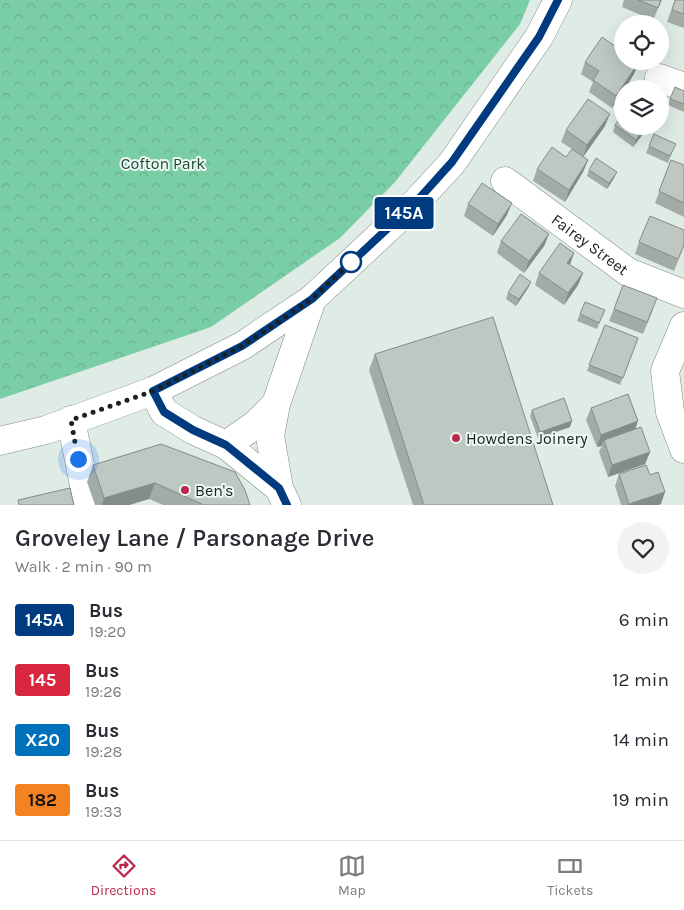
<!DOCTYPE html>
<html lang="en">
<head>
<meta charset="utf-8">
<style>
	:root { --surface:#fff; --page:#f2f2f3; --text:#2b2b33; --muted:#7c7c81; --line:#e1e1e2; --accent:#ba294c }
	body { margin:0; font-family:Karla,sans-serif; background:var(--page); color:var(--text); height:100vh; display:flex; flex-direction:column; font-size:19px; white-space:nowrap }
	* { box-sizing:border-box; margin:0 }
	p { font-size:16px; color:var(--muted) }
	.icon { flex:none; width:28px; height:28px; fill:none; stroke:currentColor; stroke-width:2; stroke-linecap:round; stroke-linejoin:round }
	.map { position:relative; height:505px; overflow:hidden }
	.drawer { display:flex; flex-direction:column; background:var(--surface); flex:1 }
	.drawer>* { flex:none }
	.badge { padding:0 10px; border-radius:4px; font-size:18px; line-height:32px }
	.fabs { position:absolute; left:614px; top:15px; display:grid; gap:10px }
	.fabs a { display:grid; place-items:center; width:55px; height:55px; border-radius:50%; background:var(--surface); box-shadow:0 5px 20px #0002; font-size:25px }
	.you { position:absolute; width:25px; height:25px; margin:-12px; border:4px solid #fff; border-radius:50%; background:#1a73e8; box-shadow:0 0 0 8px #1a73e833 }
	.map>.badge { position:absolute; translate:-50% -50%; box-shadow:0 0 0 2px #fff }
	.round { display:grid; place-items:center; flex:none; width:52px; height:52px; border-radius:26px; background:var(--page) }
	.overview { display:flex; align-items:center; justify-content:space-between; height:85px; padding:0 15px }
	h1 { font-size:24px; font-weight:600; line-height:38px }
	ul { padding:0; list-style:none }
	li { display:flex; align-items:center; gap:15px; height:60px; padding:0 15px }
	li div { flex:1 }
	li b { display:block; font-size:19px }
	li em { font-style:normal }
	li .badge { min-width:55px; font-weight:700; text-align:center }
	.tabs { display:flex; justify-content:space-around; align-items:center; height:70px; border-top:1px solid var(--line); background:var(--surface); font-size:14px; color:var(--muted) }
	.tabs a { display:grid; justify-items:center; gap:2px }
	.tabs .active { color:var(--accent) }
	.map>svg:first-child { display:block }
	.park { fill:url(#park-crowns) }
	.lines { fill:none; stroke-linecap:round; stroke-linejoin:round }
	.minor-casing { stroke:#818c86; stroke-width:29 }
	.major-casing { stroke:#818c86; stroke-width:29 }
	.minor { stroke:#fff; stroke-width:28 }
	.major { stroke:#fff; stroke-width:28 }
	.wall { fill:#a2aca6 }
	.shaded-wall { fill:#848c87 }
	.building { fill:#bcc8c1; stroke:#848c87 }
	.line-casing { stroke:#fff; stroke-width:11 }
	.line { stroke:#003b80; stroke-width:8 }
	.walk { stroke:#1c201e; stroke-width:5; stroke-dasharray:0 9 }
	.stop-dot { fill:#fff; stroke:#003b80; stroke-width:2.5 }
	.poi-dot { fill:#ba294c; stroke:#ecf8f2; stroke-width:2 }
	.labels { text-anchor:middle; stroke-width:4; stroke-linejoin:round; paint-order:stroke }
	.park-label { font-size:16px; fill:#1d4936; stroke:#ecf8f2 }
	.street-label { font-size:16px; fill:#1c201e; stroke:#ecf8f2 }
	.poi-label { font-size:16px; fill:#1c201e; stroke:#ecf8f2; text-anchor:start }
</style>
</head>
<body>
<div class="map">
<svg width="684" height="505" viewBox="0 0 684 505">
	<defs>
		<pattern id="park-crowns" width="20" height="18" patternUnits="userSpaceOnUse" patternTransform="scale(1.25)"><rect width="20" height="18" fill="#7acea7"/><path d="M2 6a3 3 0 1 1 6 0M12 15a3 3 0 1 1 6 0" fill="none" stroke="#69b18f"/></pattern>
	</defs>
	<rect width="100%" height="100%" fill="#dfebe5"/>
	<path class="park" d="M0,0H530L520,24L395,182L340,238L211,327L0,399Z"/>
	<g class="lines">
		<defs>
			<g id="minor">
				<path d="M659,78L684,87"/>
				<path id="s1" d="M505,181L628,272L684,294"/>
				<path d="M684,326L665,371L670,412L684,449"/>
				<path d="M153,391L164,412L193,430L226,445L279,488"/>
				<path d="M71,420L88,505"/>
				<path d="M226,445L255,425L276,404"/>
				<path d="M287,505L279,488L270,436L276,404L312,299"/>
			</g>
			<path id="major" d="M0,441L46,430L153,391L242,346L312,299L416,202L452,163L539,37L558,0"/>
		</defs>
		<use href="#minor" class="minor-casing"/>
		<use href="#major" class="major-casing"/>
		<use href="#minor" class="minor"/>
		<use href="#major" class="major"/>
	</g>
	<g class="wall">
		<path d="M624,0H662L653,20L622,7Z"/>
		<path d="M675,0H684V28L667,22Z"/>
		<path d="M585,62L634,74L622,89V92L612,108L589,92L593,82L581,74Z"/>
		<path d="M675,87L684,91V112L668,105Z"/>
		<path d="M615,125L622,126H647L646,130L633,147L613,132Z"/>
		<path d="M605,126L583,157L588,160L583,172L565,202L533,181L537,169L566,157L572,149L561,142L566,130Z"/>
		<path d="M649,146L673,150L668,163L646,153Z"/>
		<path d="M671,160L684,165V217L655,203Z"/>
		<path d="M589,170L614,178L607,189L587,176Z"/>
		<path d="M468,204L507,215L493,236L464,216Z"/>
		<path d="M684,230V246L674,271L635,254L639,242Z"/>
		<path d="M549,234L544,246L524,273L497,253L501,241Z"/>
		<path d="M570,265L583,273L578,285L564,305L535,285L539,273Z"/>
		<path d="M531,282L528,288L516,306L506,299L508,293Z"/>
		<path d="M585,302L605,310L597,329L577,321Z"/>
		<path d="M614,309L653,310L643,334L609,321Z"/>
		<path d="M605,325L638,338L620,385L587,371Z"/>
		<path d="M375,354L553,505H413L369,370Z"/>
		<path d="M591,408L636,429L650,452L645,464L608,477L599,452L602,446L597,447L586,420Z"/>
		<path d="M532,410L570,427L538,438L530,416Z"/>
		<path d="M93,465L250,505H163L149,499L129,505H95L87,482Z"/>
		<path d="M619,474L661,504L659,505H621L615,486Z"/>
	</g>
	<g class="shaded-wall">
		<path d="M639,62L634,74L625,89H622V92L612,108L616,96Z"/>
		<path d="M610,114L605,126L583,157L587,145Z"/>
		<path d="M646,126H647L646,130L633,147L636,140Z"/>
		<path d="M588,160L583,172L565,202L569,190Z"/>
		<path d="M617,172L614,178L607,189L609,183Z"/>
		<path d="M512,203L507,215L493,236L498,224Z"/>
		<path d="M549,234L544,246L524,273L529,261Z"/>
		<path d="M574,253L570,265L567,263Z"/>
		<path d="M583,273L578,285L564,305L568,293Z"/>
		<path d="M531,282L528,288L516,306L519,299Z"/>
		<path d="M572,421L570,427L538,438L540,432Z"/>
		<path d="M638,421L634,433L604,440L601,446L597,447L601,435Z"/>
		<path d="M650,452L645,464L608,477L612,465Z"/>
		<path d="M155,483L149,499L129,505H102L104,498Z"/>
		<path d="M665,492L661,504L658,505H629V504Z"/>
	</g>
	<g class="building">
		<path d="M638,0H661L658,8Z"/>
		<path d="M675,0H684V14L672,10Z"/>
		<path d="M602,37L622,51V61L639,62L616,96L593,80L599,71L585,62Z"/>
		<path d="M675,87L684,91V104L670,99Z"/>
		<path d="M588,99L610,114L587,145L566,130Z"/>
		<path d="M622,115V126H646L636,140L615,125Z"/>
		<path d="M654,134L676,144L670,156L649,146Z"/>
		<path d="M552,147L566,157L572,149L588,160L569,190L537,169Z"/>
		<path d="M596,158L617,172L609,183L589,170Z"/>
		<path d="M671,160L684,165V203L659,191Z"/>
		<path d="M482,183L512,203L498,224L468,204Z"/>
		<path d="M521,214L549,234L529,261L501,241Z"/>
		<path d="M650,216L684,230V245L678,259L639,242Z"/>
		<path d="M560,243L574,253L567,263L583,273L568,293L539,273Z"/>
		<path d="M520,274L531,282L519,299L508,293Z"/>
		<path d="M623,285L657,298L647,322L614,309Z"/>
		<path d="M585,302L605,310L599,323L580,314Z"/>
		<path d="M493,317L553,505H424L375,354Z"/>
		<path d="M605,325L638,338L623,378L589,365Z"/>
		<path d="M628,394L638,421L601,435L591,408Z"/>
		<path d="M564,398L572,421L540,432L532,410Z"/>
		<path d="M641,427L650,452L612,465L604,440Z"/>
		<path d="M161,444L235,472L245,490L250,505H204L155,483L104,498L93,465Z"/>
		<path d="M646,465L650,475L658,472L665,492L629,504L619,474Z"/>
		<path d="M70,488L74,505H19L18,500Z"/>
	</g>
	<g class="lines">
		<defs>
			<path id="line" d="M287,505L279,488L226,445L193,430L164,412L153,391L242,346L312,299L416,202L452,162L539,37L558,0"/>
		</defs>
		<use href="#line" class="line-casing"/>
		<use href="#line" class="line"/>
		<path class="walk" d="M78,459L71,420L153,391L242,346L312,299L351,262"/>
	</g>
	<circle class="stop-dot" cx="351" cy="262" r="10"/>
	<g class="poi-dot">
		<circle cx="456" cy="438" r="5"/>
		<circle cx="185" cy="490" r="5"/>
	</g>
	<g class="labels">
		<g class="park-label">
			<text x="163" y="169">Cofton Park</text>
		</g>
		<g class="street-label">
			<text dy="6" stroke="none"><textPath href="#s1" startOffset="106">Fairey Street</textPath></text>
		</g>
		<g class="poi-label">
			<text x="466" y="444">Howdens Joinery</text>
			<text x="195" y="496">Ben's</text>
		</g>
	</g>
</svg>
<div class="fabs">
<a><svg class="icon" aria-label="locate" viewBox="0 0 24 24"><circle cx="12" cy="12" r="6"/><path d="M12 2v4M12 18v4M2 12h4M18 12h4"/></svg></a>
<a><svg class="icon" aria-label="layers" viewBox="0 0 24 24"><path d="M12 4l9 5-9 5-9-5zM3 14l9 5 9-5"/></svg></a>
</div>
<div class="you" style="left:78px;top:459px"></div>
<b class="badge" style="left:404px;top:213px;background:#003b80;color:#fff">145A</b>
</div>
<section class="drawer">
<div class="overview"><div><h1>Groveley Lane / Parsonage Drive</h1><p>Walk · 2 min · 90 m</p></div><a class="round"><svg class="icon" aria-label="heart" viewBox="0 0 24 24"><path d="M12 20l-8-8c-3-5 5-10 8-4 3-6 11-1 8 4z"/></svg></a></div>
<ul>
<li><span class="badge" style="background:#003b80;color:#fff">145A</span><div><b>Bus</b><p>19:20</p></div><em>6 min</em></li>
<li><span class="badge" style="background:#d7263d;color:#fff">145</span><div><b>Bus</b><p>19:26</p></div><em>12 min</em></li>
<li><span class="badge" style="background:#0072bc;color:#fff">X20</span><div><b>Bus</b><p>19:28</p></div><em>14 min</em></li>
<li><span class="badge" style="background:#f58220;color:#111">182</span><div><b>Bus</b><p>19:33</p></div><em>19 min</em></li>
</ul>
</section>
<nav class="tabs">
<a class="active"><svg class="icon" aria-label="directions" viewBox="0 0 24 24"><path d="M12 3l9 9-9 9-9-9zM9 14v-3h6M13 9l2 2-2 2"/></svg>Directions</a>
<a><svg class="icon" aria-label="map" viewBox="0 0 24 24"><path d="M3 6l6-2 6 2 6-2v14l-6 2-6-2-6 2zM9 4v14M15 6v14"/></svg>Map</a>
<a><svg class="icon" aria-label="tickets" viewBox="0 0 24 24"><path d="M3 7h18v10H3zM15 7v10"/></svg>Tickets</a>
</nav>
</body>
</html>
